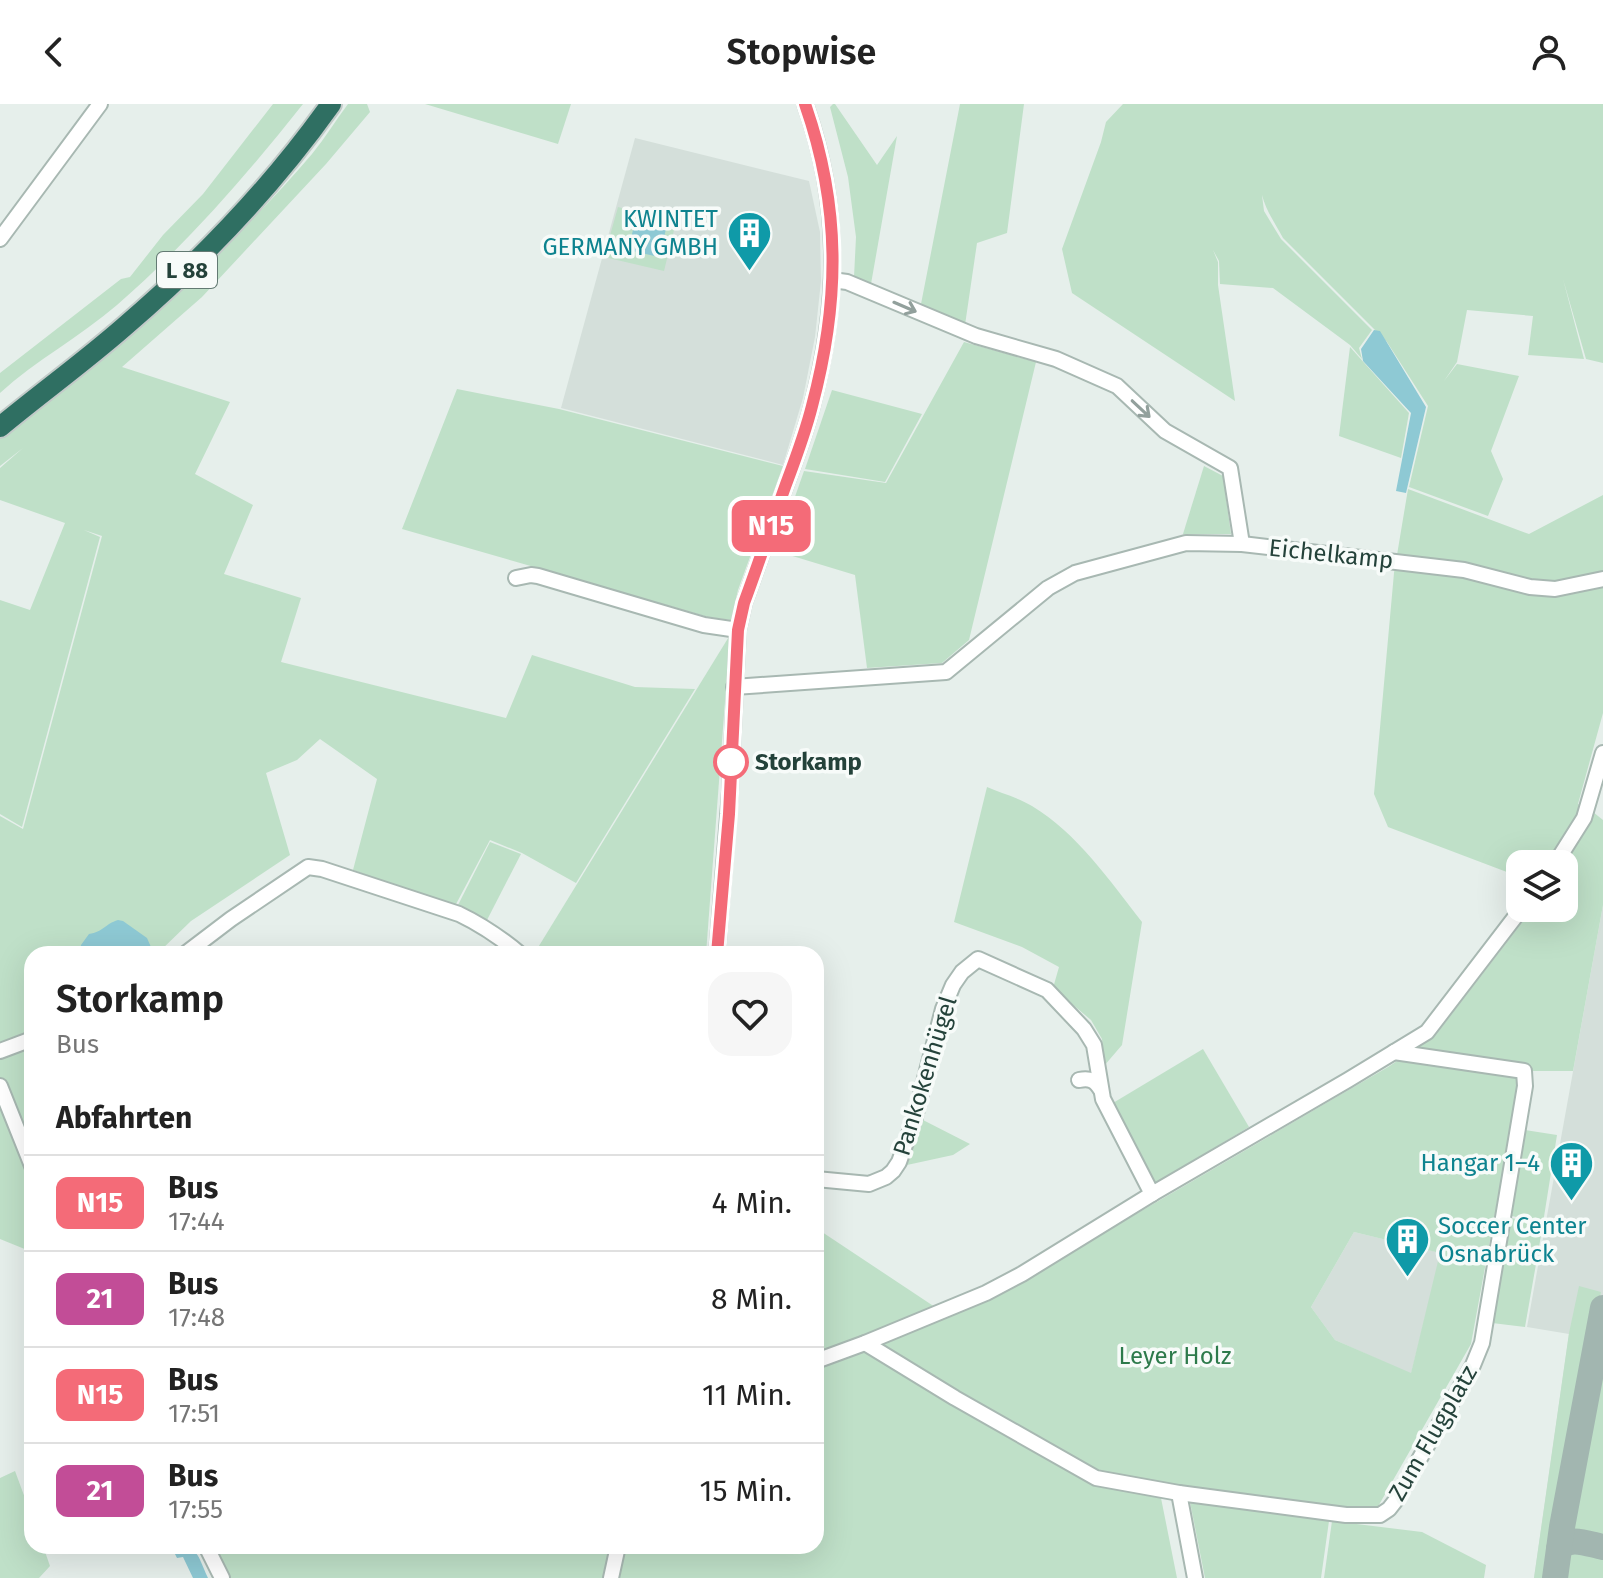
<!DOCTYPE html>
<html lang="de">
<head>
<meta charset="utf-8">
<style>
	:root { --surface:#fff; --page:#f6f6f6; --text:#222; --muted:#767676; --line:#e0e0e0 }
	body { margin:0; font-family:"Fira Sans",sans-serif; background:var(--page); color:var(--text); height:100vh; display:flex; flex-direction:column; font-size:30px; white-space:nowrap }
	* { box-sizing:border-box; margin:0 }
	p { font-size:26px; color:var(--muted) }
	.icon { flex:none; width:44px; height:44px; fill:none; stroke:currentColor; stroke-width:2; stroke-linecap:round; stroke-linejoin:round }
	.map { position:relative; flex:1; overflow:hidden }
	.sheet { position:absolute; left:24px; top:842px; width:800px; height:608px; display:flex; flex-direction:column; background:var(--surface); border-radius:24px; box-shadow:0 8px 32px #0002 }
	.sheet>* { flex:none }
	.badge { padding:0 16px; border-radius:12px; font-size:28px; line-height:52px }
	.fabs { position:absolute; left:1506px; top:746px; display:grid; gap:16px }
	.fabs a { display:grid; place-items:center; width:72px; height:72px; border-radius:16px; background:var(--surface); box-shadow:0 8px 32px #0002; font-size:40px }
	.map>.badge { position:absolute; translate:-50% -50%; box-shadow:0 0 0 4px #fff }
	h2 { padding:0 32px; font-size:30px; line-height:72px }
	.round { display:grid; place-items:center; flex:none; width:84px; height:84px; border-radius:24px; background:var(--page) }
	.headline { display:flex; align-items:center; justify-content:space-between; height:136px; padding:0 32px }
	h1 { font-size:38px; font-weight:600; line-height:60px }
	ul { padding:0; list-style:none }
	li { display:flex; align-items:center; gap:24px; height:96px; padding:0 32px; border-top:2px solid var(--line) }
	li div { flex:1 }
	li b { display:block; font-size:30px }
	li em { font-style:normal }
	li .badge { min-width:88px; font-weight:700; text-align:center }
	header { display:flex; justify-content:space-between; align-items:center; height:104px; padding:0 32px; background:var(--surface); font-size:36px; font-weight:600 }
	.map>svg:first-child { display:block }
	.built { fill:#d4dfda }
	.green { fill:#bfe0c8; fill-rule:evenodd }
	.water { fill:#8ec9d4 }
	.lines { fill:none; stroke-linecap:round; stroke-linejoin:round }
	.taxiway { stroke:#a2b6b0; stroke-width:26 }
	.minor-casing { stroke:#a8b8b2; stroke-width:18 }
	.highway-casing { stroke:#c2cac8; stroke-width:24 }
	.minor { stroke:#fff; stroke-width:14 }
	.highway { stroke:#2f6f62; stroke-width:20 }
	.oneway { stroke:#92a09c }
	.line-casing { stroke:#fff; stroke-width:18 }
	.line { stroke:#f46b78; stroke-width:12 }
	.stop-dot { fill:#fff; stroke:#f46b78; stroke-width:4 }
	.labels { text-anchor:middle; stroke-width:7; stroke-linejoin:round; paint-order:stroke }
	.shield { fill:#f7fbf9; stroke:#637a73; stroke-width:2 }
	.shield-label { font-size:22px; font-weight:bold; fill:#24423a }
	.culture-label { font-size:24px; fill:#0d838f; stroke:#f7fbf9; text-anchor:end }
	.street-label { font-size:24px; fill:#24423a; stroke:#f7fbf9 }
	.stop-label { font-size:24px; font-weight:bold; fill:#24423a; stroke:#f7fbf9; text-anchor:start }
	.park-label { font-size:24px; fill:#2d7a4b; stroke:#f7fbf9 }
</style>
</head>
<body>
<header><svg class="icon" aria-label="back" viewBox="0 0 24 24"><path d="M15 5l-7 7 7 7"/></svg>Stopwise<svg class="icon" aria-label="person" viewBox="0 0 24 24"><circle cx="12" cy="8" r="4"/><path d="M4 21q1-7 8-7t8 7"/></svg></header>
<div class="map">
<svg width="1603" height="1474" viewBox="0 0 1603 1474">
	<rect width="100%" height="100%" fill="#e6efeb"/>
	<g class="built">
		<path d="M635,34L809,77L820,128L821,177L815,233L803,294L783,361L561,304Z"/>
		<path d="M1603,801V1474H1534L1569,1230L1527,1223Z"/>
		<path d="M1354,1128L1441,1149L1411,1270L1335,1236L1311,1203Z"/>
	</g>
	<g class="green">
		<path d="M273,0H303C246,72 186,141 117,201C80,233 36,256 0,289V269L121,175L130,173L163,131L203,90Z"/>
		<path d="M348,0H367L370,8L326,60L202,193L122,263L230,298L195,370L253,401L224,470L301,494L281,558L506,614L532,551L635,583L695,585L576,779L522,749L490,736L455,802L353,766L377,675L320,635L297,656L266,669L290,751L191,817L157,850H32V1148L0,1135V712L23,725L102,432L84,426L100,433L22,723L0,710V496L30,506L65,419L0,396V364L23,344L0,362V333C110,246 221,157 312,50C325,34 336,16 348,0Z"/>
		<path d="M425,0H571L558,40Z"/>
		<path d="M833,0H835L877,61L897,32L871,180L854,173L856,133L848,73L830,3Z"/>
		<path d="M960,0H1024L1007,129L977,139L965,221L921,200Z"/>
		<path d="M1123,0H1603V259L1586,255L1563,175L1584,255L1528,251L1533,212L1467,206L1457,258L1444,277L1457,260L1519,272L1491,347L1503,375L1488,412L1409,383L1428,302L1387,238L1283,134C1275,119 1266,107 1262,91L1264,107L1281,135L1372,226L1359,244L1362,255L1350,241L1273,184L1220,180L1219,157L1213,146L1218,158V181L1235,297L1072,189L1062,145L1101,38L1106,18Z"/>
		<path d="M618,103L676,118L664,167L604,153Z"/>
		<path d="M964,238L1036,258L969,536L942,559L867,564L855,471L776,447L804,367L886,379Z"/>
		<path d="M1350,243L1409,309L1401,354L1339,332Z"/>
		<path d="M457,285L559,305L783,362L738,486L731,516L708,513L402,425Z"/>
		<path d="M832,286L922,310L885,378L805,365Z"/>
		<path d="M1204,362L1223,372L1231,430H1183Z"/>
		<path d="M1408,385L1529,430L1603,391V609L1578,700L1593,708L1603,716V801L1573,967H1521L1471,1240L1368,1420L1193,1398L1329,1417L1321,1474H1205L1190,1398L1161,1394L1177,1474H225L204,1442H816V1124L947,1211L1004,1187L1388,963L1435,932L1533,804H1564V760H1520V773L1388,723L1374,690L1394,469ZM1354,1128L1440,1149L1411,1269L1335,1236L1311,1203Z"/>
		<path d="M730,531L706,850H534Z"/>
		<path d="M987,683C1001,689 1019,694 1032,702C1078,730 1109,776 1142,818L1122,941L1104,962L1102,935L1091,916L1053,884L1059,863L1022,843L954,818Z"/>
		<path d="M490,738L521,750L487,816L457,803Z"/>
		<path d="M1203,945L1249,1023L1156,1079L1113,999Z"/>
		<path d="M923,1016L970,1040L953,1051L907,1061Z"/>
		<path d="M1525,1026L1557,1031L1543,1119L1512,1112Z"/>
		<path d="M1511,1114L1543,1120L1525,1223L1492,1219Z"/>
		<path d="M1579,1182L1601,1188L1554,1433L1548,1474H1534L1569,1229Z"/>
		<path d="M1603,1231V1437C1586,1434 1571,1433 1569,1413Z"/>
		<path d="M15,1367L32,1413V1442H43L50,1462L39,1474H0V1374Z"/>
		<path d="M1332,1417L1422,1428L1486,1461L1484,1474H1324Z"/>
		<path d="M1574,1443L1603,1448V1474H1560L1563,1448L1566,1446L1573,1447Z"/>
	</g>
	<g class="water">
		<path d="M636,114L667,121L659,153L628,146Z"/>
		<path d="M1374,226L1380,227L1426,303L1406,389L1396,387L1411,309L1363,257L1361,245Z"/>
		<path d="M118,816L123,817L147,834L154,850H80L81,841L89,830C103,828 105,820 118,816Z"/>
		<path d="M171,1442C199,1442 197,1450 208,1474H193L183,1453L177,1454Z"/>
	</g>
	<g class="lines">
		<g class="taxiway">
			<path d="M1559,1445C1569,1431 1588,1440 1603,1443"/>
			<path d="M1555,1474L1562,1423L1603,1204"/>
		</g>
		<defs>
			<g id="minor">
				<path d="M0,135L100,0"/>
				<path d="M832,176L847,178L976,232L1056,255L1117,282L1165,327L1230,364L1242,440"/>
				<path d="M516,474L531,471L538,472L704,521L738,526"/>
				<path d="M734,583L946,568L1048,484L1075,469L1186,439L1242,440L1464,466L1530,483L1555,485L1603,475"/>
				<path d="M1555,760L1584,714L1603,649"/>
				<path d="M185,850L231,815L308,763L322,765L459,810C482,821 501,834 520,850"/>
				<path d="M717,850L730,688L738,526L744,499C758,461 771,422 785,383C795,356 805,330 812,302C839,198 841,101 805,0"/>
				<path d="M0,947L32,935"/>
				<path d="M1079,976C1090,974 1095,976 1101,986"/>
				<path d="M0,982L32,1062"/>
				<path d="M816,1075L869,1080L886,1073L893,1067L899,1058L915,1013L943,905L953,881L962,868L978,855L1047,886L1084,925L1094,941L1103,995L1152,1090"/>
				<path d="M865,1239L955,1294L1096,1374L1179,1389L1346,1411H1380L1389,1405L1396,1396L1473,1261L1482,1239L1525,982L1524,967L1394,948"/>
				<path d="M816,1257L865,1239L986,1189L1022,1170L1152,1090L1348,976L1427,928L1522,804"/>
				<path d="M1179,1389L1195,1474"/>
				<path d="M206,1442L222,1474"/>
				<path d="M611,1474L618,1442"/>
			</g>
			<path id="highway" d="M0,323C41,289 84,258 124,223C201,157 272,83 331,0"/>
		</defs>
		<use href="#minor" class="minor-casing"/>
		<use href="#highway" class="highway-casing"/>
		<use href="#minor" class="minor"/>
		<use href="#highway" class="highway"/>
	</g>
	<defs><path id="oneway-shaft" d="M-6 0H5M1.5-3L5.5 0L1.5 3" fill="none" stroke-width="1.6" stroke-linecap="round" stroke-linejoin="round" transform="scale(2)"/></defs>
	<g class="oneway">
		<use href="#oneway-shaft" transform="translate(905 203) rotate(23)"/>
		<use href="#oneway-shaft" transform="translate(1141 305) rotate(43)"/>
	</g>
	<g class="lines">
		<defs>
			<path id="line" d="M717,850L729,710L738,526L744,499C758,461 771,422 785,383C795,356 805,330 812,302C840,197 841,103 805,0"/>
		</defs>
		<use href="#line" class="line-casing"/>
		<use href="#line" class="line"/>
	</g>
	<defs>
		<symbol id="building-pin" viewBox="-11 -11 22 30"><path d="M0 17L-7.5 6A9.5 9.5 0 1 1 7.5 6Z" fill="#0f9aa8" stroke="#f7fbf9"/><path d="M-4-6H4V6H1V3H-1V6H-4ZM-2.5-4.3h1.7v1.8h-1.7ZM.8-4.3h1.7v1.8H.8ZM-2.5-1h1.7V.8h-1.7ZM.8-1h1.7V.8H.8Z" fill="#fff"/></symbol>
	</defs>
	<g fill-rule="evenodd">
		<use href="#building-pin" x="724" y="104" width="51" height="69"/>
		<use href="#building-pin" x="1546" y="1034" width="51" height="69"/>
		<use href="#building-pin" x="1382" y="1110" width="51" height="69"/>
	</g>
	<circle class="stop-dot" cx="731" cy="658" r="16"/>
	<g class="labels">
		<rect class="shield" x="157" y="148" width="60" height="36" rx="6"/>
		<g class="shield-label">
			<text x="187" y="174">L 88</text>
		</g>
		<g class="culture-label">
			<text x="718" y="123">KWINTET<tspan x="718" dy="28">GERMANY GMBH</tspan></text>
			<text x="1540" y="1067">Hangar 1–4</text>
			<text x="1438" y="1130" text-anchor="start">Soccer Center<tspan x="1438" dy="28">Osnabrück</tspan></text>
		</g>
		<g class="street-label">
			<text transform="translate(1331 450) rotate(6)" y="8">Eichelkamp</text>
			<text transform="translate(925 972) rotate(-73)" y="8">Pankokenhügel</text>
			<text transform="translate(1433 1329) rotate(-60)" y="8">Zum Flugplatz</text>
		</g>
		<g class="stop-label">
			<text x="755" y="666">Storkamp</text>
		</g>
		<g class="park-label">
			<text x="1175" y="1260">Leyer Holz</text>
		</g>
	</g>
</svg>
<div class="fabs">
<a><svg class="icon" aria-label="layers" viewBox="0 0 24 24"><path d="M12 4l9 5-9 5-9-5zM3 14l9 5 9-5"/></svg></a>
</div>
<b class="badge" style="left:771px;top:422px;background:#f46b78;color:#fff">N15</b>
<section class="sheet">
<div class="headline"><div><h1>Storkamp</h1><p>Bus</p></div><a class="round"><svg class="icon" aria-label="heart" viewBox="0 0 24 24"><path d="M12 20l-8-8c-3-5 5-10 8-4 3-6 11-1 8 4z"/></svg></a></div>
<h2>Abfahrten</h2>
<ul>
<li><span class="badge" style="background:#f46b78;color:#fff">N15</span><div><b>Bus</b><p>17:44</p></div><em>4 Min.</em></li>
<li><span class="badge" style="background:#c24d97;color:#fff">21</span><div><b>Bus</b><p>17:48</p></div><em>8 Min.</em></li>
<li><span class="badge" style="background:#f46b78;color:#fff">N15</span><div><b>Bus</b><p>17:51</p></div><em>11 Min.</em></li>
<li><span class="badge" style="background:#c24d97;color:#fff">21</span><div><b>Bus</b><p>17:55</p></div><em>15 Min.</em></li>
</ul>
</section>
</div>
</body>
</html>
